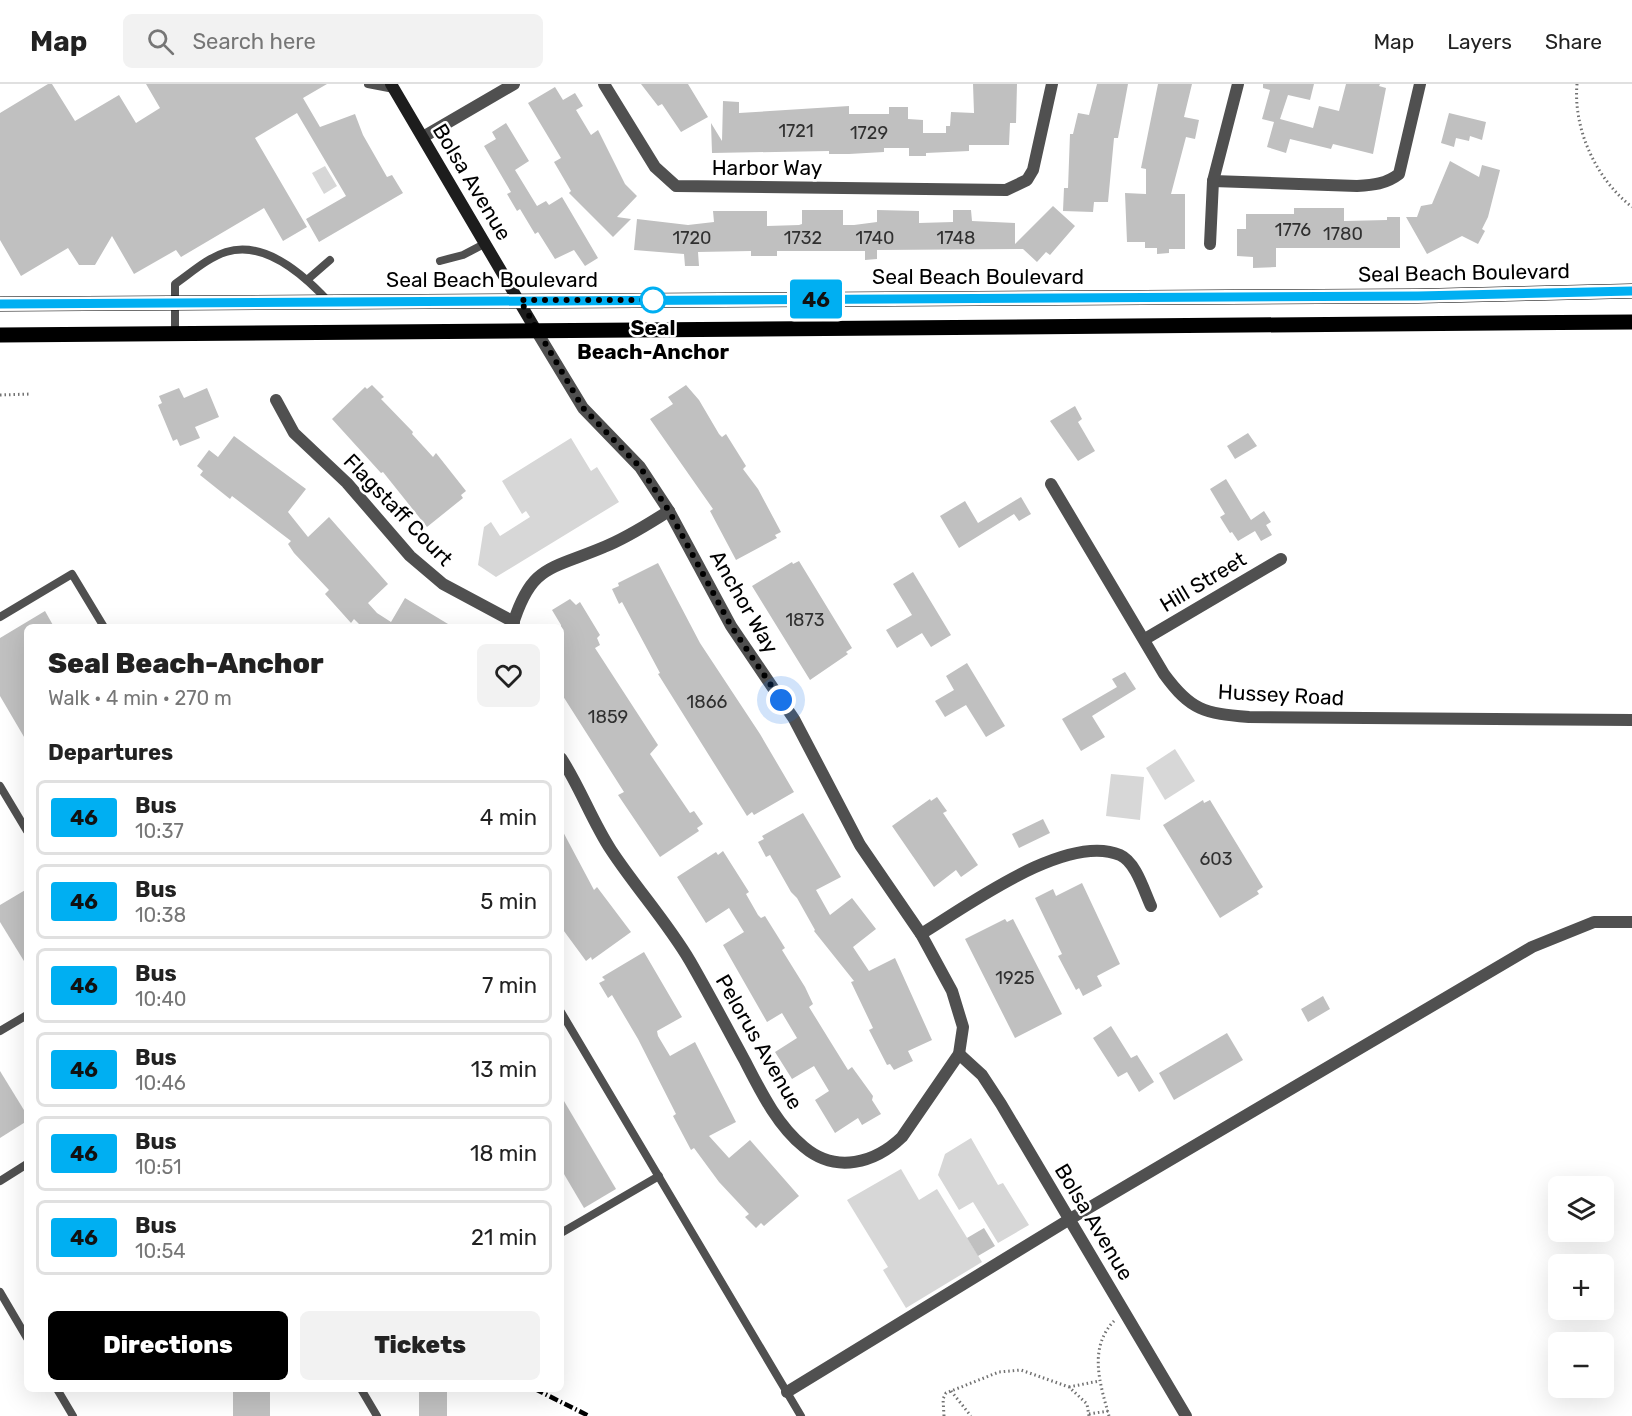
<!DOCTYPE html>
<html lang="en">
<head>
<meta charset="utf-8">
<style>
	:root { --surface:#fff; --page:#f2f2f2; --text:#222; --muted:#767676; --line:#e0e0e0; --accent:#000 }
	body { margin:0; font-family:Rubik,sans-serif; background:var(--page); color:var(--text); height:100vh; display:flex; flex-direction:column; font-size:22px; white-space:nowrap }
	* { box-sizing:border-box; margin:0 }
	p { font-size:20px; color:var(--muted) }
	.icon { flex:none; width:33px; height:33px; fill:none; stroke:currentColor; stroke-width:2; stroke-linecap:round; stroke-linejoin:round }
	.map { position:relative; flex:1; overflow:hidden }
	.side { position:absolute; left:24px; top:540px; width:540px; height:768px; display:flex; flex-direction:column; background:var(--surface); border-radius:9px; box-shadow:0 6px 24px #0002 }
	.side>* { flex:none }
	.badge { padding:0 12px; border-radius:4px; font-size:21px; line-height:39px }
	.buttons { position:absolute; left:1548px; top:1092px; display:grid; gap:12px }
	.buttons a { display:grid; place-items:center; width:66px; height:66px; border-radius:9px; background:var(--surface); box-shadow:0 6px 24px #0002; font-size:30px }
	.you { position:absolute; width:30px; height:30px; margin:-15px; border:4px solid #fff; border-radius:50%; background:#1a73e8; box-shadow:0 0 0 9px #1a73e833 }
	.map>.badge { position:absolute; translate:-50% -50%; box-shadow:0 0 0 3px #fff }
	h2 { padding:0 24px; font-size:22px; line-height:54px }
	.round { display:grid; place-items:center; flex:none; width:63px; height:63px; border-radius:9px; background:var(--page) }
	.head { display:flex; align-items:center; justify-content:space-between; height:102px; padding:0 24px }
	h1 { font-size:28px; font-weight:800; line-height:45px }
	.action { display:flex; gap:12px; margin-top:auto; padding:12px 24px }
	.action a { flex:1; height:69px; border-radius:9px; background:var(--accent); color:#fff; font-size:24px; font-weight:800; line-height:69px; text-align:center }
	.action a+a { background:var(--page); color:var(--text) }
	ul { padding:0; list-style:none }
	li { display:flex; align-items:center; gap:18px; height:75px; margin:0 12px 9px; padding:0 12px; border:3px solid var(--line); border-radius:9px }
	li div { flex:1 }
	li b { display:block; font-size:22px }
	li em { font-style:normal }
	li .badge { min-width:66px; font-weight:700; text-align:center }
	header { display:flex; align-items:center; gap:36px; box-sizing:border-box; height:84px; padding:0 30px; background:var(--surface); border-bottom:2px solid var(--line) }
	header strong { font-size:28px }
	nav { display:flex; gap:33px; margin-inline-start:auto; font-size:21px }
	.search { width:420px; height:54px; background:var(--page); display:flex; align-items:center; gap:15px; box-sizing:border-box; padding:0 21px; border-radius:9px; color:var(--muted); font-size:22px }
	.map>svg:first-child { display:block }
	.green { fill:#d7d7d7 }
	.building { fill:#c0c0c0 }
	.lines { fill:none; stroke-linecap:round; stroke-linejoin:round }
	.path { stroke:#727272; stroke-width:3; stroke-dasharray:1.5 3; stroke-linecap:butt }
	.service { stroke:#505050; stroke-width:8 }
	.minor { stroke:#505050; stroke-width:12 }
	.tertiary { stroke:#505050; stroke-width:12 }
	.secondary { stroke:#1d1d1d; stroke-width:12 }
	.primary { stroke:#000; stroke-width:15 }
	.rail { stroke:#000; stroke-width:4.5; stroke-dasharray:9 3 1.5 3; stroke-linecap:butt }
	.line-casing { stroke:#fff; stroke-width:14 }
	.line { stroke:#00aff2; stroke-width:9 }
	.walk { stroke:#000; stroke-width:6; stroke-dasharray:0 10.8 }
	.stop-dot { fill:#fff; stroke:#00aff2; stroke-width:3 }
	.labels { text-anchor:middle; stroke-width:5; stroke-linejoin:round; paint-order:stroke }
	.number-label { font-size:18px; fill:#303030 }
	.street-label { font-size:21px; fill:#000; stroke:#fff }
	.stop-label { font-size:21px; font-weight:bold; fill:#000; stroke:#fff }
</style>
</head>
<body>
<header>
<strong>Map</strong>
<div class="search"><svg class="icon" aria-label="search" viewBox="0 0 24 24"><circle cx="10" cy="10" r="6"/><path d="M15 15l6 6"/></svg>Search here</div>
<nav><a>Map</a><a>Layers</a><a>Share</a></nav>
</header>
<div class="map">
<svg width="1632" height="1332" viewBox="0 0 1632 1332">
	<rect width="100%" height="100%" fill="#fff"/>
	<g class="green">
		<path d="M325,82L337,102L324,110L312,89Z"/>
		<path d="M571,354L591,387L597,383L619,418L496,493L478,481L484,443L491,438L500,452L530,433L526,427L522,430L502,397Z"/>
		<path d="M1175,665L1195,697L1165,716L1146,684Z"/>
		<path d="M1111,690L1144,693L1140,736L1106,732Z"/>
		<path d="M971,1054L998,1101L1003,1099L1029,1141L998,1159L973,1118L959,1126L938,1091L945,1070Z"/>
		<path d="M901,1085L919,1116L937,1105L982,1178L906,1224L883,1186L888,1183L847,1116Z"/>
	</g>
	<g class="building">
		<path d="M48,0H52L75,37L119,11L136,39L160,24L146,0H327L303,14L320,43L355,30L363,51L387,93L392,91L403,109L319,158L306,135L346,112L297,29L255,54L307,143L283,157L264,124L181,173L176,166L134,190L112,152L95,181H79L68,164L21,192L0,156V29Z"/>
		<path d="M641,0H688L708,33L681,48L662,20L658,22Z"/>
		<path d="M973,0H1017L1016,39H1010L1009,61H969V67L926,69V72H909V64H884V68L849,70H829V67L712,69L711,39L722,57L723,17L739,18V29L849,22V30H889V23H908V35L923,36V49H946V42H950L951,28L974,29Z"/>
		<path d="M1097,0H1128L1118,54H1114L1108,118H1094L1093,128L1063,127L1064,104H1068L1070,50H1073L1078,29L1089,31Z"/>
		<path d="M1158,0H1192L1184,33L1199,36L1195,55L1186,53L1171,110H1185V165H1169V169L1157,170V164H1145V158H1127L1125,109L1146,110V85L1141,84Z"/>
		<path d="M1263,0H1314L1310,16L1288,11L1280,35L1313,44L1319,22L1339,27L1346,0H1380L1379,2L1386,4L1373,70L1333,60L1331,65L1290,55L1286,69L1267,63L1274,38L1262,35L1270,6L1263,4Z"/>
		<path d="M555,3L563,16L575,9L583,22L576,26L591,51L598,46L625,100L637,112L617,133L631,135L613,153L569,109L571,107L554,78L561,74L528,19Z"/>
		<path d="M1449,29L1486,38L1482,56L1470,52L1469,57L1456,54L1454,63L1441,59Z"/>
		<path d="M506,39L529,77L515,86L537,122L546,117L549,121L562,113L598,174L585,182L574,166L555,175L538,148L535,150L520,125L517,127L507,110L511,108L484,62L496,55L492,48Z"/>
		<path d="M1450,77L1479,93L1482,81L1500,86L1488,133L1482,145L1485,147L1478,160L1462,152L1427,170L1406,133H1417L1421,122L1432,120Z"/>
		<path d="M1053,122L1075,142L1050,171L1046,168L1037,178L1023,165L877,166V175L865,176V167H777V172H751V167L698,168L699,182H685L684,170L634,166L637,135L688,141L714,138L713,127H767V142L799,141L802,140V126H843V141H854L877,138V126L919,127V139L953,138V126H971L972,137L1015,139V160Z"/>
		<path d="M1294,124H1344V137L1387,136V133H1400V164H1276V183L1253,184V173L1237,172V145H1246V130H1294Z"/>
		<path d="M372,301L384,313L381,315L413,348L412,350L433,373L436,369L466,407L461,411L463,414L427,443L383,388L381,389L332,335L365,303L367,305Z"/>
		<path d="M686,301L699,316L719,350L722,353L726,350L746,382L743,385L758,405L781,448L775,451L777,454L736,476L710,427L713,425L650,335L673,320L668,313Z"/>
		<path d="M179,304L184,314L207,304L219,333L195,343L200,354L180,362L177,355L173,357L158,321L162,319L159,312Z"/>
		<path d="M1075,322L1082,335L1078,338L1095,367L1078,377L1050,337Z"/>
		<path d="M1248,349L1257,362L1235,375L1227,362Z"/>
		<path d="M234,352L306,405L288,428L308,453L329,433L388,500L368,519L377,529L391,538L405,514L453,543H362L354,535L351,539L325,510L329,506L294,469L288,460L291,457L232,412L230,415L200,391L203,387L197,382L209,366L218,373Z"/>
		<path d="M1226,395L1251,436L1264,427L1271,438L1266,441L1272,451L1261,457L1255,447L1238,457L1232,448L1230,449L1220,433L1225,430L1210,405Z"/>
		<path d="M1021,413L1031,430L1019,437L1014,430L959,464L940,432L965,417L978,439Z"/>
		<path d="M799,477L852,564L846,568L848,570L810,596L752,502L792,478L793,480Z"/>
		<path d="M658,479L700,559L760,650L794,708L754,731L752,728L747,732L658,590L660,589L622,518L619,520L612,505L619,502L618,499Z"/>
		<path d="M913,488L951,551L931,563L922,549L897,564L886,546L912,531L893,500Z"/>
		<path d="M570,515L576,521L580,518L600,551L597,554L600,561L595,564L658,661L650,670L690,729L694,727L703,740L697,744L699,747L660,773L618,711L624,708L561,609V541L552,526Z"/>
		<path d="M45,527L54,543H27V658L0,612V554Z"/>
		<path d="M967,579L1005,642L986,653L966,621L945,633L935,617L954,606L946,592Z"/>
		<path d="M1125,588L1136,605L1092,632L1105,653L1081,667L1062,635L1117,603L1112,595Z"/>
		<path d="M937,713L947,727L943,729L978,781L961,793L956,786L934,803L892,742L930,715L931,717Z"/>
		<path d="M1203,716L1204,719L1210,716L1263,803L1257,807L1259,810L1220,834L1163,741Z"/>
		<path d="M803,729L841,793L816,806L830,831L852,814L876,845L853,863L869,887L895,874L932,956L908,967L913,977L894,986L890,980L887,981L869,946L873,944L851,898L854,897L814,847L815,846L797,814L791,808L770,771L766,773L758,758L764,755L762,752Z"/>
		<path d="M1043,735L1050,749L1019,764L1012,750Z"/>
		<path d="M561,744L594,806L597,803L631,848L592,876L591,873L586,877L561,843Z"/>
		<path d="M723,767L749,808L746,810L758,831L761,834L765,832L785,864L782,866L805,903L813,920L809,923L830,957L848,986L852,983L873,1012L872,1016L881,1030L862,1041L858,1034L835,1049L815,1016L829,1007L814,982L792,995L775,968L797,954L782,929L767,938L723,861L744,848L729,824L706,839L677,793L716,768L718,771Z"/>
		<path d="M1082,799L1120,880L1097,892L1102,902L1083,912L1079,904L1076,906L1058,872L1062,870L1035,814L1053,805L1056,812Z"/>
		<path d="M27,805V882L0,838V821Z"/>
		<path d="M1005,835L1007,838L1013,835L1062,930L1015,954L965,855Z"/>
		<path d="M644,868L682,933L657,947L658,952L670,972L695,958L736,1038L709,1052L729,1074L750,1056L799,1112L764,1142L761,1139L756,1144L745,1133L749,1130L719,1098L694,1064L691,1066L673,1032L676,1030L638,955L612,911L608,914L599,899L605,896L602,893Z"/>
		<path d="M1323,912L1330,925L1308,938L1301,925Z"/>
		<path d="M1111,942L1131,974L1137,971L1154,998L1139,1008L1127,988L1118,993L1093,954Z"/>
		<path d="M1227,949L1243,976L1174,1016L1159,989Z"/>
		<path d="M0,987L27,1031V1037L0,1054Z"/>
		<path d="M561,1012L616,1105L584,1124L561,1085Z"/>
		<path d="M984,1144L995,1162L978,1172L967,1154Z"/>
		<rect x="233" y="1305" width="37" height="27"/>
		<rect x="419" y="1305" width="28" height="27"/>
	</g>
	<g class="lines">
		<g class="path">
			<path d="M1577,0C1573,45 1596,95 1632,123"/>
			<path d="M0,311L31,310"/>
			<path d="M1069,1303L1099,1297"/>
			<path d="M951,1307L971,1332"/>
			<path d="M1089,1330L1108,1327"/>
			<path d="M944,1332L943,1315L946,1309L999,1288L1021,1286L1069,1303L1087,1320L1089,1332"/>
			<path d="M1109,1332C1100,1300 1088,1264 1114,1237"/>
		</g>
		<g class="service">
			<path d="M368,0L394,5"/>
			<path d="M440,177L463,171L486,159"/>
			<path d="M307,196L330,176"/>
			<path d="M175,249V200C191,189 207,174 226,168C264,156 304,191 328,217"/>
			<path d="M0,533L72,490L104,543"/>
			<path d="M0,702L27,747"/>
			<path d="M561,928L801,1332"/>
			<path d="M0,947L27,931"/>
			<path d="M0,1097L27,1080"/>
			<path d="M561,1149L659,1092"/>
			<path d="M0,1208L27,1254"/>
			<path d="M57,1305L73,1332"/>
			<path d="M361,1305L377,1332"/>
		</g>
		<g class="minor">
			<path d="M604,0L655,83L676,102L1006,106L1027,96L1033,86L1052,0"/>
			<path d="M1213,97L1357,102C1373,101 1386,100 1399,90L1420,0"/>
			<path d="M1210,160L1213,97L1238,0"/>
			<path d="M537,248L583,324L640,383L669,427L731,542L794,635L860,761L921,850L952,907L963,943L959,970L902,1053C875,1079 836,1090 804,1063C777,1041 761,1008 745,977C727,944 709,910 690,877C667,838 636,804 611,766C592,737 580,703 561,674"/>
			<path d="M276,316L294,349L347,399L410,472L443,500L514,538"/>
			<path d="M1051,400L1164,590C1191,627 1204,629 1249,633L1632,636"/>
			<path d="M512,543C531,480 550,486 604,463C627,454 648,440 669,427"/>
			<path d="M1145,555L1281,475"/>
			<path d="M921,850C966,823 1066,748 1120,771C1136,778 1144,807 1151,822"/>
			<path d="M959,970L982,991L1001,1020L1186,1332"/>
			<path d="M787,1308L1070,1135L1532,863L1594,838H1632"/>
		</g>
		<path class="tertiary" d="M423,53L514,0"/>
		<path class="secondary" d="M391,0L537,248"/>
		<g class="primary">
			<path d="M0,220L1418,212L1632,207"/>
			<path d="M0,251L1632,238"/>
		</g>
		<path class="rail" d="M535,1305L589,1332"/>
	</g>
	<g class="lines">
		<defs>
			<path id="line" d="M0,220L1418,212L1632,207"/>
		</defs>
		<use href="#line" class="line-casing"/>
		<use href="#line" class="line"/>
		<path class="walk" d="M653,216H520L583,324L640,383L669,427L731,542L781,616"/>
	</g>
	<circle class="stop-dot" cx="653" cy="216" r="12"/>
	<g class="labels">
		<g class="number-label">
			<text x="796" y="53">1721</text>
			<text x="869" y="55">1729</text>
			<text x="1293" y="152">1776</text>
			<text x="1343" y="156">1780</text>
			<text x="692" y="160">1720</text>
			<text x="803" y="160">1732</text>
			<text x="875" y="160">1740</text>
			<text x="956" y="160">1748</text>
			<text x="805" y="542">1873</text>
			<text x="707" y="624">1866</text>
			<text x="608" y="639">1859</text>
			<text x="1216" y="781">603</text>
			<text x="1015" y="900">1925</text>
		</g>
		<g class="street-label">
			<text x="767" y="91">Harbor Way</text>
			<text transform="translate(472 98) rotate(59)" y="7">Bolsa Avenue</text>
			<text transform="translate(1464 189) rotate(-1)" y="7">Seal Beach Boulevard</text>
			<text x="978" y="200">Seal Beach Boulevard</text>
			<text x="492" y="203">Seal Beach Boulevard</text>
			<text transform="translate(398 426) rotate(46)" y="7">Flagstaff Court</text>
			<text transform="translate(1203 498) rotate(-31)" y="7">Hill Street</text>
			<text transform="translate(744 518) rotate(60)" y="7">Anchor Way</text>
			<text transform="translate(1281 611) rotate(3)" y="7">Hussey Road</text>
			<text transform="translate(759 958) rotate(60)" y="7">Pelorus Avenue</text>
			<text transform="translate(1094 1138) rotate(59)" y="7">Bolsa Avenue</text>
		</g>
		<g class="stop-label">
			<text x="653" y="251">Seal<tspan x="653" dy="24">Beach-Anchor</tspan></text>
		</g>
	</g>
</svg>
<div class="buttons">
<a><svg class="icon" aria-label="layers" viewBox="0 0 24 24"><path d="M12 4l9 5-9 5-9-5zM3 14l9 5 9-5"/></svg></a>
<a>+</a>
<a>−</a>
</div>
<div class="you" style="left:781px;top:616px"></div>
<b class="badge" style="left:816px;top:215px;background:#00aff2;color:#111">46</b>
<section class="side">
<div class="head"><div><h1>Seal Beach-Anchor</h1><p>Walk · 4 min · 270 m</p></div><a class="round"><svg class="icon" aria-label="heart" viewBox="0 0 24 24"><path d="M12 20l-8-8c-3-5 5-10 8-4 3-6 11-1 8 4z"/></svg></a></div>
<h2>Departures</h2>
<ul>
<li><span class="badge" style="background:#00aff2;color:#111">46</span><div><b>Bus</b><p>10:37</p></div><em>4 min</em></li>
<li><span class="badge" style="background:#00aff2;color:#111">46</span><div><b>Bus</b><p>10:38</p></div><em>5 min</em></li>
<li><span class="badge" style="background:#00aff2;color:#111">46</span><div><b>Bus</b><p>10:40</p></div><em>7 min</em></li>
<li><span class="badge" style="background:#00aff2;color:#111">46</span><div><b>Bus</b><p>10:46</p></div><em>13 min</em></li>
<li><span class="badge" style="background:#00aff2;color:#111">46</span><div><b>Bus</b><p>10:51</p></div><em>18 min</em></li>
<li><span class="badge" style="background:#00aff2;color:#111">46</span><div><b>Bus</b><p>10:54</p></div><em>21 min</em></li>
</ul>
<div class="action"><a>Directions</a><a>Tickets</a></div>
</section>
</div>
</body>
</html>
